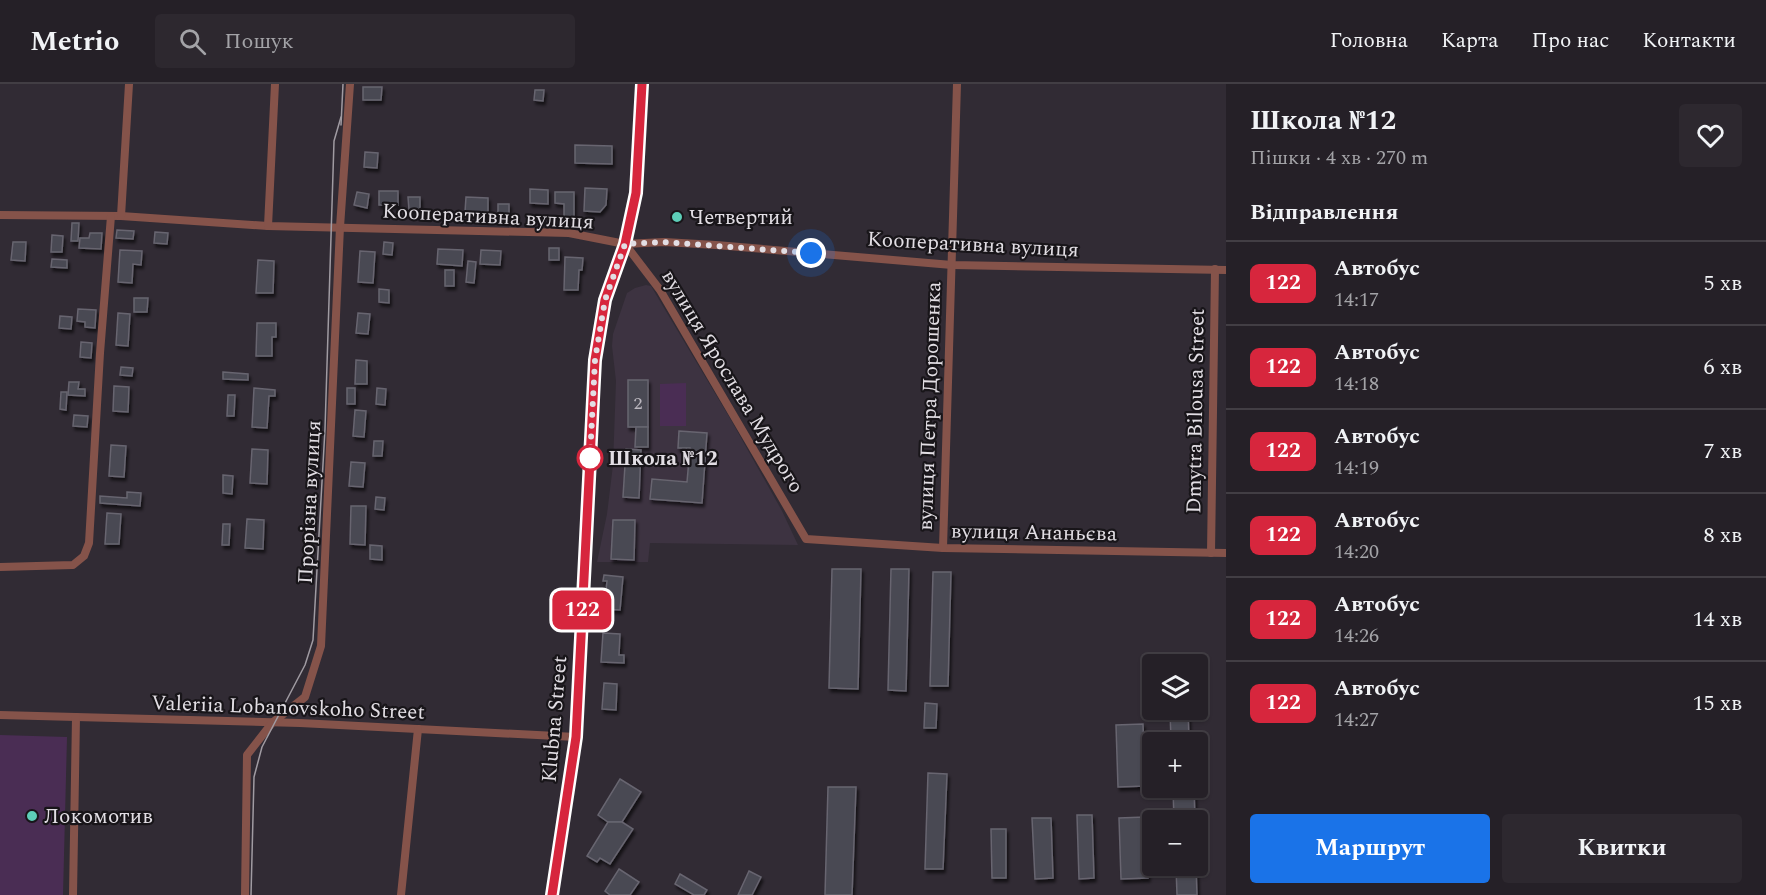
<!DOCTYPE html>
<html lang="uk">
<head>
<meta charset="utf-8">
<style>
	:root { --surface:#252027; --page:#2d282f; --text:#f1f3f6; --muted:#a3a3a7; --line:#423e44; --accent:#1a73e8 }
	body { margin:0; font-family:Spectral,serif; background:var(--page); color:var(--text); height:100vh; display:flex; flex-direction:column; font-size:22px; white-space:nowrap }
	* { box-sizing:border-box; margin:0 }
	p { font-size:20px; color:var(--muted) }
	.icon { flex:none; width:33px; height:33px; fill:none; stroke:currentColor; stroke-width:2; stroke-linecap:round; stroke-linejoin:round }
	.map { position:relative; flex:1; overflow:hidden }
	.sheet { display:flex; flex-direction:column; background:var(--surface); width:540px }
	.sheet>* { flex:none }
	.badge { padding:0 12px; border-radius:9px; font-size:21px; line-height:39px }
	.controls { position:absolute; left:1142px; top:570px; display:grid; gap:12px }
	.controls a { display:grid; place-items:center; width:66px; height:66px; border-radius:6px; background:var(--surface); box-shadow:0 2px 4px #0004,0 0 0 2px var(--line); font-size:30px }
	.you { position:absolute; width:30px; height:30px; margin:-15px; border:4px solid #fff; border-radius:50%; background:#1a73e8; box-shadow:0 0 0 9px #1a73e833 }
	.map>.badge { position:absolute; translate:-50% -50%; box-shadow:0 0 0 3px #fff }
	h2 { padding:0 24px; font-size:22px; line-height:54px }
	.round { display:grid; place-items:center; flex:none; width:63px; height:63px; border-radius:6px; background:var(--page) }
	.summary { display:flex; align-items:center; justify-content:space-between; height:102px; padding:0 24px }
	h1 { font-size:28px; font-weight:700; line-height:45px }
	.primary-button { display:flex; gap:12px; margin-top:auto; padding:12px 24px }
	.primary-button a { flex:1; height:69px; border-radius:6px; background:var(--accent); color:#fff; font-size:24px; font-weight:700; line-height:69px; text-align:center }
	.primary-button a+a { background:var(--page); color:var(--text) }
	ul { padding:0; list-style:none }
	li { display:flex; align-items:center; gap:18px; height:84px; padding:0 24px; border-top:2px solid var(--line) }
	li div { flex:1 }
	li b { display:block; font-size:22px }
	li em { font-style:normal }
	li .badge { min-width:66px; font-weight:700; text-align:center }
	header { display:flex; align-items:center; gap:36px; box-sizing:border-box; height:84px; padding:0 30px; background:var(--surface); border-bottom:2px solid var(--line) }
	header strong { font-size:28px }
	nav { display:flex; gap:33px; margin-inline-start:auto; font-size:21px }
	.search { width:420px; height:54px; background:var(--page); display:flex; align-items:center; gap:15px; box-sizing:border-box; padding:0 21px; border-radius:6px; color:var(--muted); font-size:22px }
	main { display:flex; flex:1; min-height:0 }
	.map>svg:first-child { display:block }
	.built { fill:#3d3341 }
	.park { fill:#4a2d54 }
	.building { fill:#494852; stroke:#676570; stroke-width:1.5; filter:url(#shadow) }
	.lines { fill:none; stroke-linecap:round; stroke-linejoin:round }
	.street { stroke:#85534a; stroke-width:8 }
	.primary { stroke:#d97462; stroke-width:12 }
	.tram { stroke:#a09ba2; stroke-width:1.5 }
	.line-casing { stroke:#fff; stroke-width:14 }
	.line { stroke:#d7263d; stroke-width:9 }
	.walk { stroke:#e2dee4; stroke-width:6; stroke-dasharray:0 10.8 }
	.poi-dot { fill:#5dceb8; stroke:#181519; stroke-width:2 }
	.stop-dot { fill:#fff; stroke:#d7263d; stroke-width:3 }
	.labels { text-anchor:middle; stroke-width:4.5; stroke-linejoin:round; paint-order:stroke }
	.number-label { font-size:18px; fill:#bcb8c0 }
	.street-label { font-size:21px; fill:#e2dee4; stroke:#181519 }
	.poi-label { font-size:21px; fill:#e2dee4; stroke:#181519; text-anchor:start }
	.stop-label { font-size:21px; font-weight:bold; fill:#e2dee4; stroke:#181519; text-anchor:start }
</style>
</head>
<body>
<header>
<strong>Metrio</strong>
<div class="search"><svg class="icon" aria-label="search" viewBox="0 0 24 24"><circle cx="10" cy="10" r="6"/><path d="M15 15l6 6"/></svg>Пошук</div>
<nav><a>Головна</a><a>Карта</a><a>Про нас</a><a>Контакти</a></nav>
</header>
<main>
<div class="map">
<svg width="1226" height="811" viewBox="0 0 1226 811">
	<defs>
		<filter id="shadow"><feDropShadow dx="2" dy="3.5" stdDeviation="1.5" flood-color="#0009"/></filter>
	</defs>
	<rect width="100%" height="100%" fill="#312b34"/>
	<path class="built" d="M646,201L651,202L664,224L731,336L782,427L798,461L650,459L648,478H597L607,430L613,381L616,297L612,262L613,250L627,209L635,204Z"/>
	<g class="park">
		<path d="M686,299V342H660V300Z"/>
		<path d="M0,651L67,653L63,811H0Z"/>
	</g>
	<g class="building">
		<path d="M363,3H382L381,16H363Z"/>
		<path d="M535,6H544L543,17L534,16Z"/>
		<path d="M575,61L612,62V80L575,79Z"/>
		<path d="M365,68L378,69L377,84L364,83Z"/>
		<path d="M585,104L607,105L606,121L600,128L584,127Z"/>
		<path d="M530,105L548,106V120L530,119Z"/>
		<rect x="379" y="107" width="19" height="14"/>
		<path d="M357,108L369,110L367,124L354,121Z"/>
		<path d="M555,108H574V135L564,134V120L555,119Z"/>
		<path d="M408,113H420V126H409Z"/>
		<path d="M466,113L488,114V128H465Z"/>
		<rect x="498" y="120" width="11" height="10"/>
		<path d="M72,139H79L78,157H71Z"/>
		<path d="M117,146L134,147L133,155L116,154Z"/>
		<path d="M155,148L168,149L167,160L154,159Z"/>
		<path d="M90,149H102L101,165L79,164L80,154H89Z"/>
		<path d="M52,151L63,152L62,168H51Z"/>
		<path d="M13,158H26L25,177L11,176Z"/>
		<path d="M384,158L393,159L392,171L383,170Z"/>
		<rect x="549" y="164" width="10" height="12"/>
		<path d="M438,165L463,166L462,182L437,180Z"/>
		<path d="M120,166L142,167L141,181L133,180L132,199L118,198Z"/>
		<path d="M481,166L501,167L500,181L480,180Z"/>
		<path d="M360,167L375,168L373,199L358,198Z"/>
		<path d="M565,173L583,174L582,186H579L578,206H564Z"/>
		<path d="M52,175L67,176V184L51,183Z"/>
		<path d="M258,176L274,177L273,209H256Z"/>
		<path d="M468,177L476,178L474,199L466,198Z"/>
		<rect x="445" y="186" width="9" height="16"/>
		<path d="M379,205L389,206V219L379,218Z"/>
		<path d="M134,214H148L147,228H134Z"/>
		<path d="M78,225L96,226L95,244L85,243V238L77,237Z"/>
		<path d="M118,229L130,230L128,262L116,261Z"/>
		<path d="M358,229L370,230L368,250L356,249Z"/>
		<path d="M60,232L72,233L71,245L59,244Z"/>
		<path d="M257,239H276V253H272V272H256Z"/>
		<path d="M81,258L92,259L91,274L80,273Z"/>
		<path d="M356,276L367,277V300H355Z"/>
		<path d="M121,283L133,284L132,292L120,291Z"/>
		<path d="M223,288L248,290V296L223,295Z"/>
		<rect x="628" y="296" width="20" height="47"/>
		<path d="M69,298H79L78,305H85V312L68,311Z"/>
		<path d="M114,302L129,303L128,328L113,327Z"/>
		<path d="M254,304L275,306V312H269L267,344L252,343Z"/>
		<rect x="347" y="304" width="8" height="16"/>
		<path d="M377,304L386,305L385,321L376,320Z"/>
		<path d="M61,308H67L66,326L60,325Z"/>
		<path d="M228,311H235L234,332H227Z"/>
		<path d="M355,326L366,327L364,353L353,352Z"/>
		<path d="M74,331L88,332L87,343L73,342Z"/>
		<path d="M636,343H648V363H635Z"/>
		<path d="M679,347L707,349L702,419L650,415L652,395L687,398L690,364H678Z"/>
		<path d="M374,357H383L382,372H373Z"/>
		<path d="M111,361L126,362L124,393L109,392Z"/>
		<path d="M252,365L268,366L267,400L250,399Z"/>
		<path d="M626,365L641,366L639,414L623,413Z"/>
		<path d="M351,378L365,379L363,403L349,402Z"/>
		<path d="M223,391L233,392L232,410L223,409Z"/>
		<path d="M127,408L141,409L140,422L100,419V412L127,414Z"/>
		<path d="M376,413L385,414L384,426L375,425Z"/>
		<path d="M351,422H366L365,461L350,460Z"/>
		<path d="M107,429L121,430L119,460H105Z"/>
		<path d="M247,435L264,436L263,465L245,464Z"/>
		<path d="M613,436H635L634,476L611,475Z"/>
		<path d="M223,440H230L229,461H222Z"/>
		<path d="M370,461L382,462V476L370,475Z"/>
		<path d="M832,485H861L858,605L829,604Z"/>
		<path d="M891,485H909L906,607L888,606Z"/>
		<path d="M933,488H951L948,602H930Z"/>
		<path d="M604,491L623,493L620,526L604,525L607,497H603Z"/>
		<path d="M603,549L620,550L619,571H624V579L601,578Z"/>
		<path d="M604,599L617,600L616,626L602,625Z"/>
		<path d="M925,619L937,620L936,644H924Z"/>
		<path d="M1170,626H1188L1189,656L1171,657Z"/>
		<path d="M1143,640L1145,702L1118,703L1116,641Z"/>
		<path d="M928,689L947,690L943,785H925Z"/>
		<path d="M620,695L641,708L622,738H608L598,731Z"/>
		<path d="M828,703H856L852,811H825Z"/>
		<path d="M1173,704H1194L1195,736H1174Z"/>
		<path d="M1077,731H1092L1094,794L1079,795Z"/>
		<path d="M1145,733L1148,794L1121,795L1119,734Z"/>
		<path d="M1032,734H1051L1053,794L1035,795Z"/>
		<path d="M608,738H622L633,745L610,780L600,774L597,778L587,772Z"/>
		<path d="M991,745H1006V794H992Z"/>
		<path d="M1176,782H1196L1197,811H1177Z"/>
		<path d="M619,785L639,798L630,811H610L605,807Z"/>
		<path d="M749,787L761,793L752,811H738Z"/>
		<path d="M680,790L707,806L704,811H694L675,800Z"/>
	</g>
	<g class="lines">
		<g class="street">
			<path d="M0,131L121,132L268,142L569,149L625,160L664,158L716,161L952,181L1226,186"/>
			<path d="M121,132L129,0"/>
			<path d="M268,142L275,0"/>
			<path d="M625,160L660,206L806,455L943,464L1226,469"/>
			<path d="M943,464L957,0"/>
			<path d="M1211,469L1215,185"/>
			<path d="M0,483L73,481L84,472L89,459L100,269L111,132"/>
			<path d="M0,631L300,639L576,653"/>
			<path d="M73,811L76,633"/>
			<path d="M245,811L247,671L272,639L305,613L321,562L340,143L350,0"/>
			<path d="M401,811L418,645"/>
		</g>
		<path class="primary" d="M552,811L576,653L595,276L605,216L625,160L636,109L642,0"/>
		<g class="tram">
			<path d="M341,41L343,0"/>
			<path d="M251,811L254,693L262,663L305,581L313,556L325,345L334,57L341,33"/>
		</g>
	</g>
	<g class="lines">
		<defs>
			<path id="line" d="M552,811L576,653L595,276L605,216L625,160L636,109L642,0"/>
		</defs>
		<use href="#line" class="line-casing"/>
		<use href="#line" class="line"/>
		<path class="walk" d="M590,374L595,276L605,216L625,160L664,158L811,169"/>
	</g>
	<g class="poi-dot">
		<circle cx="677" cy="133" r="6"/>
		<circle cx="32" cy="732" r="6"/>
	</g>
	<circle class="stop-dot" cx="590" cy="374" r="12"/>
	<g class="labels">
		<g class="number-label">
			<text x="638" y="325">2</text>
		</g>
		<g class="street-label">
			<text transform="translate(488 132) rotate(3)" y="7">Кооперативна вулиця</text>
			<text transform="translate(973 160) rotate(3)" y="7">Кооперативна вулиця</text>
			<text transform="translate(733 297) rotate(59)" y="7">вулиця Ярослава Мудрого</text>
			<text transform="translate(929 322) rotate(-88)" y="7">вулиця Петра Дорошенка</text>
			<text transform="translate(1195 327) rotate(-89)" y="7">Dmytra Bilousa Street</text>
			<text transform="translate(309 418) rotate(-87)" y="7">Прорізна вулиця</text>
			<text transform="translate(1034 448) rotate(1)" y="7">вулиця Ананьєва</text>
			<text transform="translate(288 623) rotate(2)" y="7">Valeriia Lobanovskoho Street</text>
			<text transform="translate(554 635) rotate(-85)" y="7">Klubna Street</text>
		</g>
		<g class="poi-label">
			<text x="689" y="140">Четвертий</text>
			<text x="44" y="739">Локомотив</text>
		</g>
		<g class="stop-label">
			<text x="608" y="381">Школа №12</text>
		</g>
	</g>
</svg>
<div class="controls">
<a><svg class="icon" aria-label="layers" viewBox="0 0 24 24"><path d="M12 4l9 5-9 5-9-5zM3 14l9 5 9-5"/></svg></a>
<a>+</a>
<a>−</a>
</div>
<div class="you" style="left:811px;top:169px"></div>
<b class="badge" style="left:582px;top:526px;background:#d7263d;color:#fff">122</b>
</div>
<section class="sheet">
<div class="summary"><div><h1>Школа №12</h1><p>Пішки · 4 хв · 270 m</p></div><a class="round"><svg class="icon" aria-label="heart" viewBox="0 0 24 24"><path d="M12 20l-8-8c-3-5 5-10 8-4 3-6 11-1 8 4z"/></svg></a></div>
<h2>Відправлення</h2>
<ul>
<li><span class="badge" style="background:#d7263d;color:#fff">122</span><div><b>Автобус</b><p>14:17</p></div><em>5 хв</em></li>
<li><span class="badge" style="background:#d7263d;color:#fff">122</span><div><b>Автобус</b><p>14:18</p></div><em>6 хв</em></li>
<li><span class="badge" style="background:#d7263d;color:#fff">122</span><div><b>Автобус</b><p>14:19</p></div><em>7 хв</em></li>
<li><span class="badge" style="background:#d7263d;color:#fff">122</span><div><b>Автобус</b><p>14:20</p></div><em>8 хв</em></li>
<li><span class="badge" style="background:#d7263d;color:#fff">122</span><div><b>Автобус</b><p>14:26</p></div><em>14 хв</em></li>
<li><span class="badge" style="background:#d7263d;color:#fff">122</span><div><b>Автобус</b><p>14:27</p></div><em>15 хв</em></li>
</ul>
<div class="primary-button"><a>Маршрут</a><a>Квитки</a></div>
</section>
</main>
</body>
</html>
